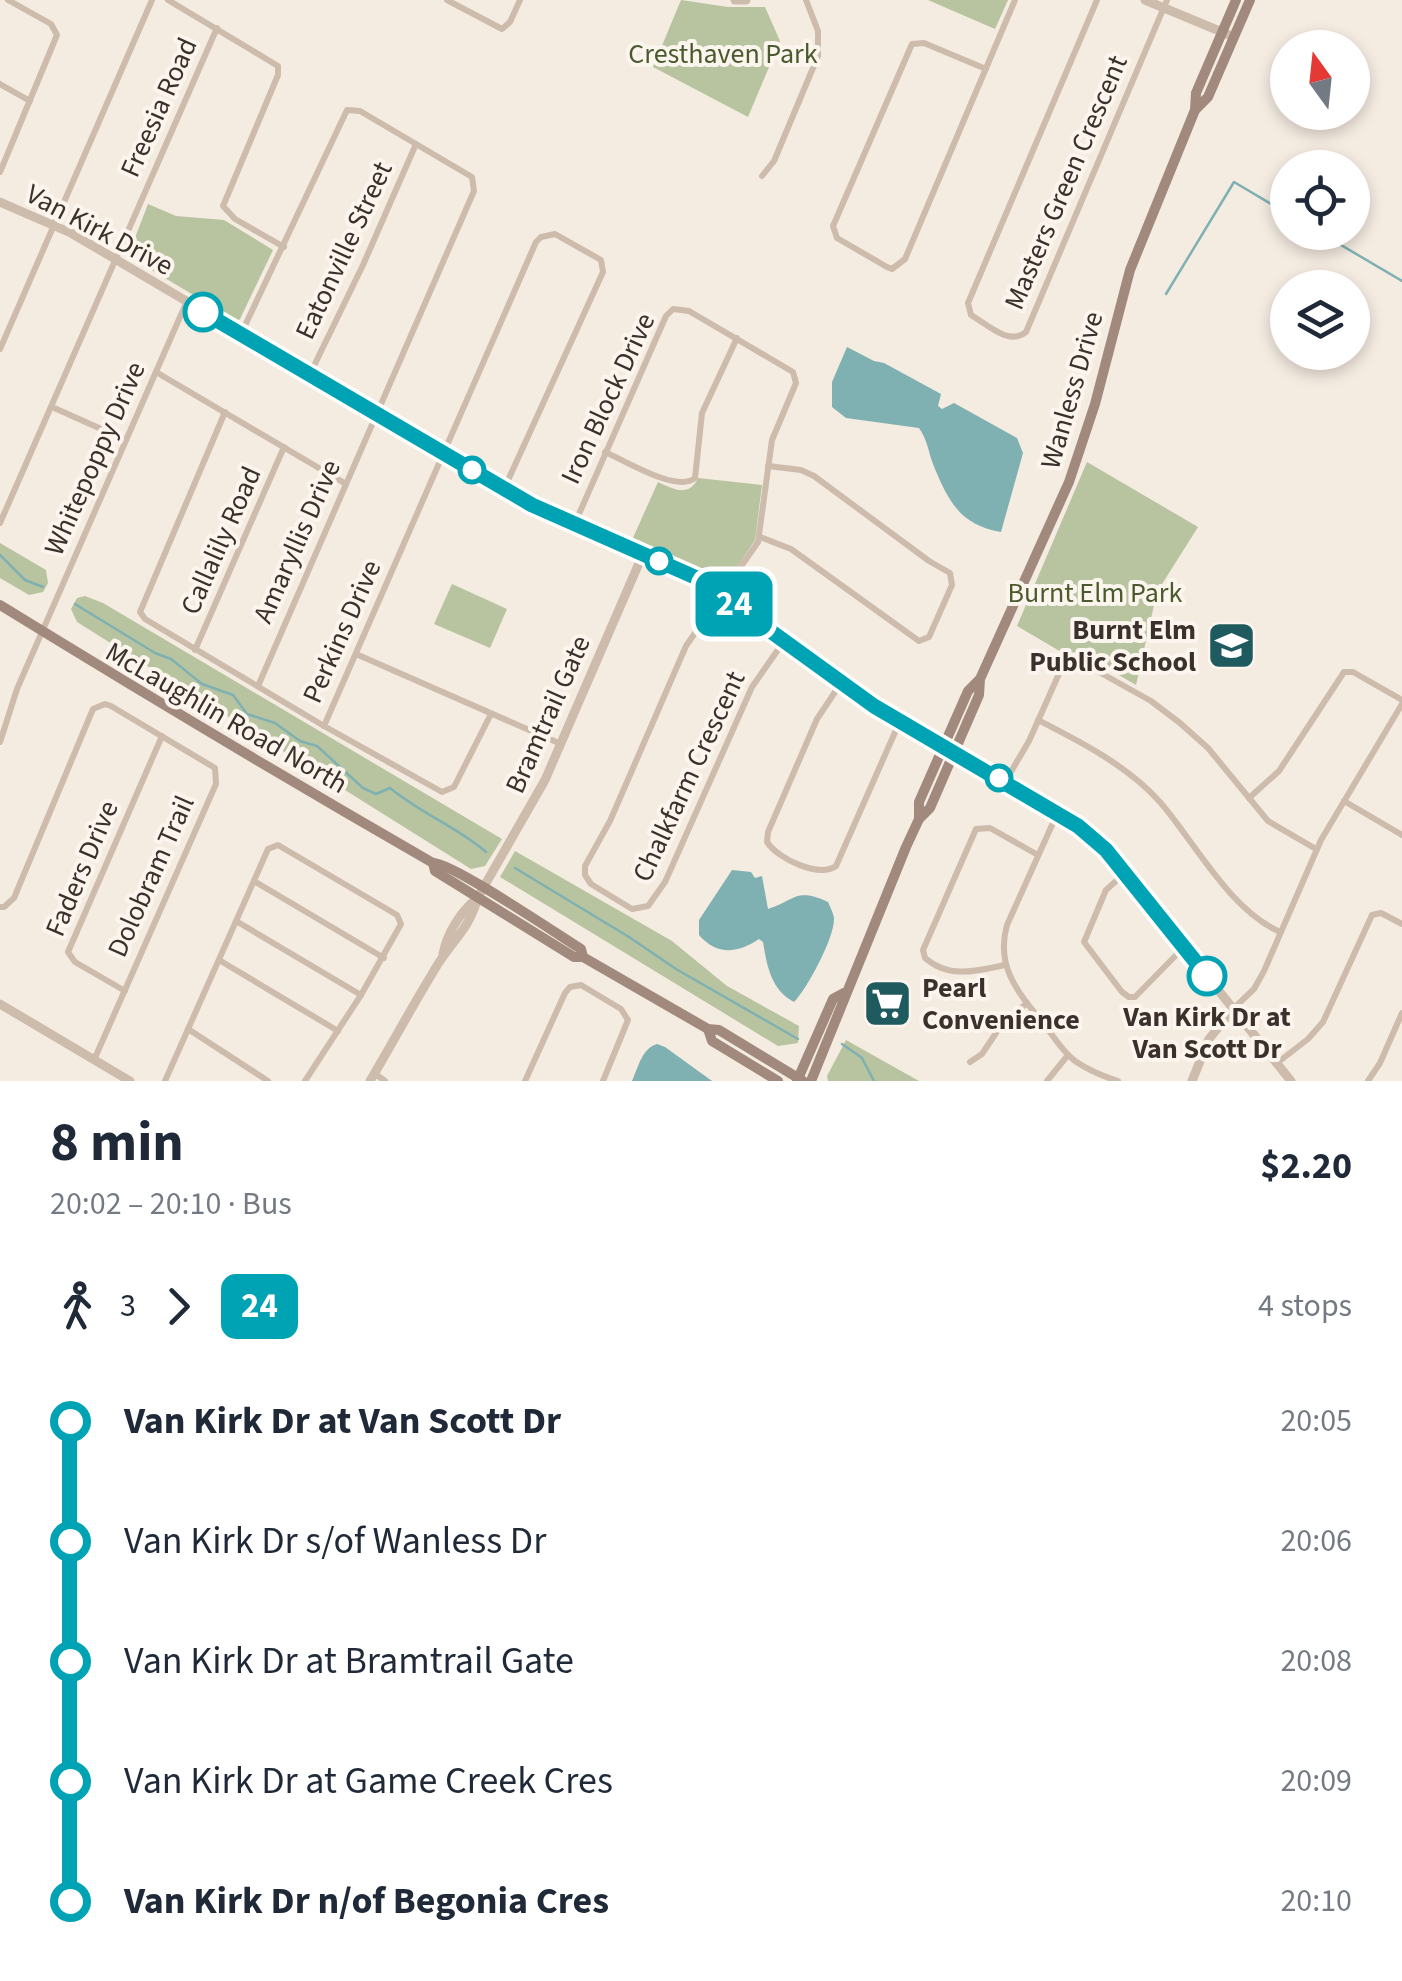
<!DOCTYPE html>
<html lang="en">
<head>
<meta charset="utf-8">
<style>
	:root { --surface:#fff; --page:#f6f6f7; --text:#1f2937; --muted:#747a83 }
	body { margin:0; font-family:"Source Sans 3",sans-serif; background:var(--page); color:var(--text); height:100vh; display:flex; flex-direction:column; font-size:38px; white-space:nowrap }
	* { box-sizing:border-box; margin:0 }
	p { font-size:32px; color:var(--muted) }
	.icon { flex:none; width:55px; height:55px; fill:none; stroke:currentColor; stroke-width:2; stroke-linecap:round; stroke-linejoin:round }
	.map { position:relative; height:1081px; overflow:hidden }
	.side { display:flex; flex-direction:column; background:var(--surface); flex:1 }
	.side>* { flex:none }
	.badge { padding:0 20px; border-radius:15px; font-size:35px; line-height:65px }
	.needle { width:65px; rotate:345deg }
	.controls { position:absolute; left:1270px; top:30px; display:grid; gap:20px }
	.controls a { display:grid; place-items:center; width:100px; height:100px; border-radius:50%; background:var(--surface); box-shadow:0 5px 15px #0003; font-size:50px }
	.map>.badge { position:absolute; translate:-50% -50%; box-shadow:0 0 0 5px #fff }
	.legs { display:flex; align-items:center; gap:15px; height:110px; padding:0 50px; font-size:32px }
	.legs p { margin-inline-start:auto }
	.headline { display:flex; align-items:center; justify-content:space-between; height:170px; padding:0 50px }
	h1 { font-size:55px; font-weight:700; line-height:75px }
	ul { padding:0 50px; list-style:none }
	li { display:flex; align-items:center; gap:35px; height:120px; font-size:38px }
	li i { display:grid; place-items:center; width:15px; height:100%; margin:0 12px; background:currentColor }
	li i::after { content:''; width:25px; height:25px; margin:-12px; border:8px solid; border-radius:50%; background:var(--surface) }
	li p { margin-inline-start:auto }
	li:first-child i { background:linear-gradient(#0000 50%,currentColor 0) }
	li:last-child i { background:linear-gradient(currentColor 50%,#0000 0) }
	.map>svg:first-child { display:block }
	.green { fill:#b8c4a0 }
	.water { fill:#7fb0b2 }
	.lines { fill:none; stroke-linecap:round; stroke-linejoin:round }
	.stream { stroke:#7fb0b2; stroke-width:2.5 }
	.minor { stroke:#cdbbac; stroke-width:6 }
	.tertiary { stroke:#cdbbac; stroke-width:9 }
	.secondary { stroke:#a18a7d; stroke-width:10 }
	.line-1-casing { stroke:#fff; stroke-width:22 }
	.line-1 { stroke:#00a3b4; stroke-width:15 }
	.stop-1-dot { fill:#fff; stroke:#00a3b4; stroke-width:5 }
	.labels { text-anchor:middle; stroke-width:8; stroke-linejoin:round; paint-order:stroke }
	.park-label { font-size:28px; fill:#4a5a2e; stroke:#fbf5ee }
	.street-label { font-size:28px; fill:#3b302b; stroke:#fbf5ee }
	.poi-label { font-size:28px; font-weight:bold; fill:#3b302b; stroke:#fbf5ee; text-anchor:end }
	.stop-label { font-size:28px; font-weight:bold; fill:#3b302b; stroke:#fbf5ee }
</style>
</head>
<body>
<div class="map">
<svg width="1402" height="1081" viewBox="0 0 1402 1081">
	<rect width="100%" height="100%" fill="#f4ebe1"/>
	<g class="green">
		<path d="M681,0L728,7H765L780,41L748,117L653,67Z"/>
		<path d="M928,0H1008L995,29Z"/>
		<path d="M148,204L176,216L224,220L273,250L240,319L237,321L128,256Z"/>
		<path d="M1087,462L1198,527L1157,592L1136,685L1079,652L1063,653L1017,626Z"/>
		<path d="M698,478L762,485L755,540L728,581L722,584L689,564L632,540L658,482C673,489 689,498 698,478Z"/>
		<path d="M0,543L46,570L48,583L43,592L29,595L0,578Z"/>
		<path d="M452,584L507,609L490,648L434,624Z"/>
		<path d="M85,596L103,603L502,839L485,866L471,869L77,622L71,609L77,598Z"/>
		<path d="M515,851L672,941L727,986L799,1026L798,1043L778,1046L500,877Z"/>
		<path d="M846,1040L919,1081H828L827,1076Z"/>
	</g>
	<g class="water">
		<path d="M847,347L874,361L884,363L941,394L938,406L942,409L954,403L1017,438L1023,453L1001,532C960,525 948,501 933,464C928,451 928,441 919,428L846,418L832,407V382Z"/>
		<path d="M732,870L751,872L755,878L762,876L768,909C795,901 795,887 828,902C830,907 833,912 834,918C835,937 807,989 794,1002C771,990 767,966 763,942L759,939C738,953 717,956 699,935V920Z"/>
		<path d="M657,1044L665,1047L712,1081H632C638,1068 642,1048 657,1044Z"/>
	</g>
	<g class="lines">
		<g class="stream">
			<path d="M1319,232L1402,281"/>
			<path d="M1166,294L1234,182L1288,214"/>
			<path d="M0,555L25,580L43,587"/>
			<path d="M75,604L155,653L171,659L202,684L233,695L247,714L275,723L300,741L317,746L363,788L376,794L390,788C420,813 457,827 486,852"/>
			<path d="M515,868L629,937L676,969L798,1039"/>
			<path d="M842,1044L862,1058L874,1081"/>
		</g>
		<g class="minor">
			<path d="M168,0L278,66V75L223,206L235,219L284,247"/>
			<path d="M447,0L502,29L510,22L520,0"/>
			<path d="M1097,0L968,303L971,315C988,325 1009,346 1026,332L1167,0"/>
			<path d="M986,69L924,43L912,44L833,226L837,238L887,267L892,269L905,259L1015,0"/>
			<path d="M0,84L30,101"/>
			<path d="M0,172L57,35L51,24L8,0"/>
			<path d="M762,176L774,161L818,56V31L806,0"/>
			<path d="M241,334L347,110L360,111L472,177L474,191L258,686"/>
			<path d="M0,349L152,0"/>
			<path d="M156,372L346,484"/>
			<path d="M310,374L363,265L416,144"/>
			<path d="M52,407L126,440"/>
			<path d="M225,412L140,612L145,619L324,726"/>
			<path d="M605,452C626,461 677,493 695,478L702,413L737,338"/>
			<path d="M0,523L217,28"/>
			<path d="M575,523L666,316L673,309L689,311L793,372L796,383L772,440L758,542L686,646L610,821L585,866V875L591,884L632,909L648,906L665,882L752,687L784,641"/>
			<path d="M760,537L791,549L919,641L929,637L952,585L950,573L929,561L814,476L801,470L768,466"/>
			<path d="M195,650L284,447"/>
			<path d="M356,654L561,744"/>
			<path d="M841,683L817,719L768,832L767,842C778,859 819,878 836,866L900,721"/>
			<path d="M491,714L454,787L442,792L324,726L536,242L541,237L555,234L601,260L603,272L504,489"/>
			<path d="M1038,720C1081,742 1128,766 1160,802C1196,844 1229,909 1280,932"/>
			<path d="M0,742L17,689L187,301"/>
			<path d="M1005,782L1029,741L1062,667L1066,661L1074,658L1151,701L1180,723L1208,748L1268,821L1316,849"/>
			<path d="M1249,798L1279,771L1344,672H1353L1402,700"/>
			<path d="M1344,801L1402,835"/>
			<path d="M1057,814L1007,925C995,967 1019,994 1044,1024C1053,1036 1062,1051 1075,1061C1088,1070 1102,1076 1118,1081"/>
			<path d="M1125,873L1106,890L1084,942L1122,992L1129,997H1135L1184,947"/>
			<path d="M254,881L384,958"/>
			<path d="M0,907H4L14,898L93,709L105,704L111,706L215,768L216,784L94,1060"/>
			<path d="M236,921L361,995"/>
			<path d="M219,960L338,1031"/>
			<path d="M1005,965C976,971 949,979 925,958L923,950L976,829L990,828L1038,855"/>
			<path d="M125,991L75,962L68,952L162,736"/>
			<path d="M1233,1009L1254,989L1264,971L1321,840L1402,704"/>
			<path d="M188,1029L268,1081"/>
			<path d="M970,1062L982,1054L1002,1024L1027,1003"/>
			<path d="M1277,1063L1308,1039L1323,1022L1372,915L1381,913L1402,924"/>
			<path d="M374,1073L385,1081"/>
			<path d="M165,1081L268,849L278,845L397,915L401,924L361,995L305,1081"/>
			<path d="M525,1081L565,993L570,987L581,985L621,1009L628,1020L603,1081"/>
			<path d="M1047,1081L1068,1055"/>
			<path d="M1368,1081L1380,1063L1402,1013"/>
		</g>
		<g class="tertiary">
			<path d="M735,0H746"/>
			<path d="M1145,0L1234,37"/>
			<path d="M0,202L71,233L532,505L697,578L874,706L1078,826L1106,850L1291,1081"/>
			<path d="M443,954C447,933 460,913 476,899"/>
			<path d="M0,1004L130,1081"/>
			<path d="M370,1081C393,1042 414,1003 438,964C453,940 470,928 478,897L545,780L643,554"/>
			<path d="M1192,1081L1209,1039L1233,1009"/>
		</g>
		<g class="secondary">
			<path d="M1196,109L1208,97L1250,0"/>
			<path d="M0,605C143,693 287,779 433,863C451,862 557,934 581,949L583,957"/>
			<path d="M919,819V802L968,691L979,680"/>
			<path d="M433,863L435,871L574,957H583L708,1029L719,1030L803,1081"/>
			<path d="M708,1029L712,1041L778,1081"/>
			<path d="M797,1081L833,999L844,993"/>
			<path d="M811,1081L906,847L919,819L930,808L979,695L980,679L1069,482L1095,404L1130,270L1195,110L1196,93L1236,0"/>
		</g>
	</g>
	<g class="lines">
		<defs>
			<path id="line-1" d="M203,312L532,505L697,578L874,706L1078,826L1106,850L1207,976"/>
		</defs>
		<use href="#line-1" class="line-1-casing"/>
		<use href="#line-1" class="line-1"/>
	</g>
	<defs>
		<symbol id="school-square" viewBox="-11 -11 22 22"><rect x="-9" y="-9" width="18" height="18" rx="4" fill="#1f5a5e" stroke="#fbf5ee"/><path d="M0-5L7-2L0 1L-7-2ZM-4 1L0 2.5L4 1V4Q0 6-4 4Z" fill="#fff"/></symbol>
		<symbol id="supermarket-square" viewBox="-11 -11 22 22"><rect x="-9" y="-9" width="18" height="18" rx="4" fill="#1f5a5e" stroke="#fbf5ee"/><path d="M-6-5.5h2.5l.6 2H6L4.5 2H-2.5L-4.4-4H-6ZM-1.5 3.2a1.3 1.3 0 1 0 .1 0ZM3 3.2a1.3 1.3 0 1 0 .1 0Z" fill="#fff"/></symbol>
	</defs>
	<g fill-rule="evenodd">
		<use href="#school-square" x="1204" y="618" width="55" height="55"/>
		<use href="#supermarket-square" x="860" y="976" width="55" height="55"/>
	</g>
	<g class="stop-1-dot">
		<circle cx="203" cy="312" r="18"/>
		<circle cx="472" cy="470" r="12"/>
		<circle cx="659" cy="561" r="12"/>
		<circle cx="999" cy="778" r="12"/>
		<circle cx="1207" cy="976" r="18"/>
	</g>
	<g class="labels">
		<g class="park-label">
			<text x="723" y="63">Cresthaven Park</text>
			<text x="1095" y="602">Burnt Elm Park</text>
		</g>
		<g class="street-label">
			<text transform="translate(158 107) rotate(-66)" y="10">Freesia Road</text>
			<text transform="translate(1065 182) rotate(-67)" y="10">Masters Green Crescent</text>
			<text transform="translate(100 229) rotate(28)" y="10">Van Kirk Drive</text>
			<text transform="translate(343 250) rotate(-65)" y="10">Eatonville Street</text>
			<text transform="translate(1071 390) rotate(-74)" y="10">Wanless Drive</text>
			<text transform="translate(607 398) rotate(-65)" y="10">Iron Block Drive</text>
			<text transform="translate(94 458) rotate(-66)" y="10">Whitepoppy Drive</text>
			<text transform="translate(220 540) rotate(-66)" y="10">Callalily Road</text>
			<text transform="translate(296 541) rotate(-66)" y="10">Amaryllis Drive</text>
			<text transform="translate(341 631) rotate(-66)" y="10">Perkins Drive</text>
			<text transform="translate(547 714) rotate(-66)" y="10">Bramtrail Gate</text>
			<text transform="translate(227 717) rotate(30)" y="10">McLaughlin Road North</text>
			<text transform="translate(688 776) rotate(-65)" y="10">Chalkfarm Crescent</text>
			<text transform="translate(81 868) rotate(-67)" y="10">Faders Drive</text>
			<text transform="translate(150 876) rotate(-66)" y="10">Dolobram Trail</text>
		</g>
		<g class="poi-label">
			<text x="1196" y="639">Burnt Elm<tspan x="1196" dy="32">Public School</tspan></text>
			<text x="922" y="997" text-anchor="start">Pearl<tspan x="922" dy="32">Convenience</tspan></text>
		</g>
		<g class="stop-label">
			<text x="1207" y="1026">Van Kirk Dr at<tspan x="1207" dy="32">Van Scott Dr</tspan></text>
		</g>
	</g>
</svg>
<div class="controls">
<a><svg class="needle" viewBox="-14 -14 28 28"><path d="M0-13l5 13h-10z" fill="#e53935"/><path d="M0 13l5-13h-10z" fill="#747a83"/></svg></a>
<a><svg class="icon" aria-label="locate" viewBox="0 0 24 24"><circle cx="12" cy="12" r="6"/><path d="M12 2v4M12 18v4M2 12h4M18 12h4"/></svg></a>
<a><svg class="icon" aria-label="layers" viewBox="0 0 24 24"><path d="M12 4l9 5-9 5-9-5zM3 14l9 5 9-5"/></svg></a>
</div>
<b class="badge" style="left:734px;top:604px;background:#00a3b4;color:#fff">24</b>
</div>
<section class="side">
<div class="headline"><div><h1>8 min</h1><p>20:02 – 20:10 · Bus</p></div><b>$2.20</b></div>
<div class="legs"><svg class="icon" aria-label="walk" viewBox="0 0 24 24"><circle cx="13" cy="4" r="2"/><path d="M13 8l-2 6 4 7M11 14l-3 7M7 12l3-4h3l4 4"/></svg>3<svg class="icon" aria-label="forward" viewBox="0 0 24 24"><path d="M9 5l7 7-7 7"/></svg><b class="badge" style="background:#00a3b4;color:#fff">24</b><p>4 stops</p></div>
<ul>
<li><i style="color:#00a3b4"></i><b>Van Kirk Dr at Van Scott Dr</b><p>20:05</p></li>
<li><i style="color:#00a3b4"></i><span>Van Kirk Dr s/of Wanless Dr</span><p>20:06</p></li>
<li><i style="color:#00a3b4"></i><span>Van Kirk Dr at Bramtrail Gate</span><p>20:08</p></li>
<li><i style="color:#00a3b4"></i><span>Van Kirk Dr at Game Creek Cres</span><p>20:09</p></li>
<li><i style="color:#00a3b4"></i><b>Van Kirk Dr n/of Begonia Cres</b><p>20:10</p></li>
</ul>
</section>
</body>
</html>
